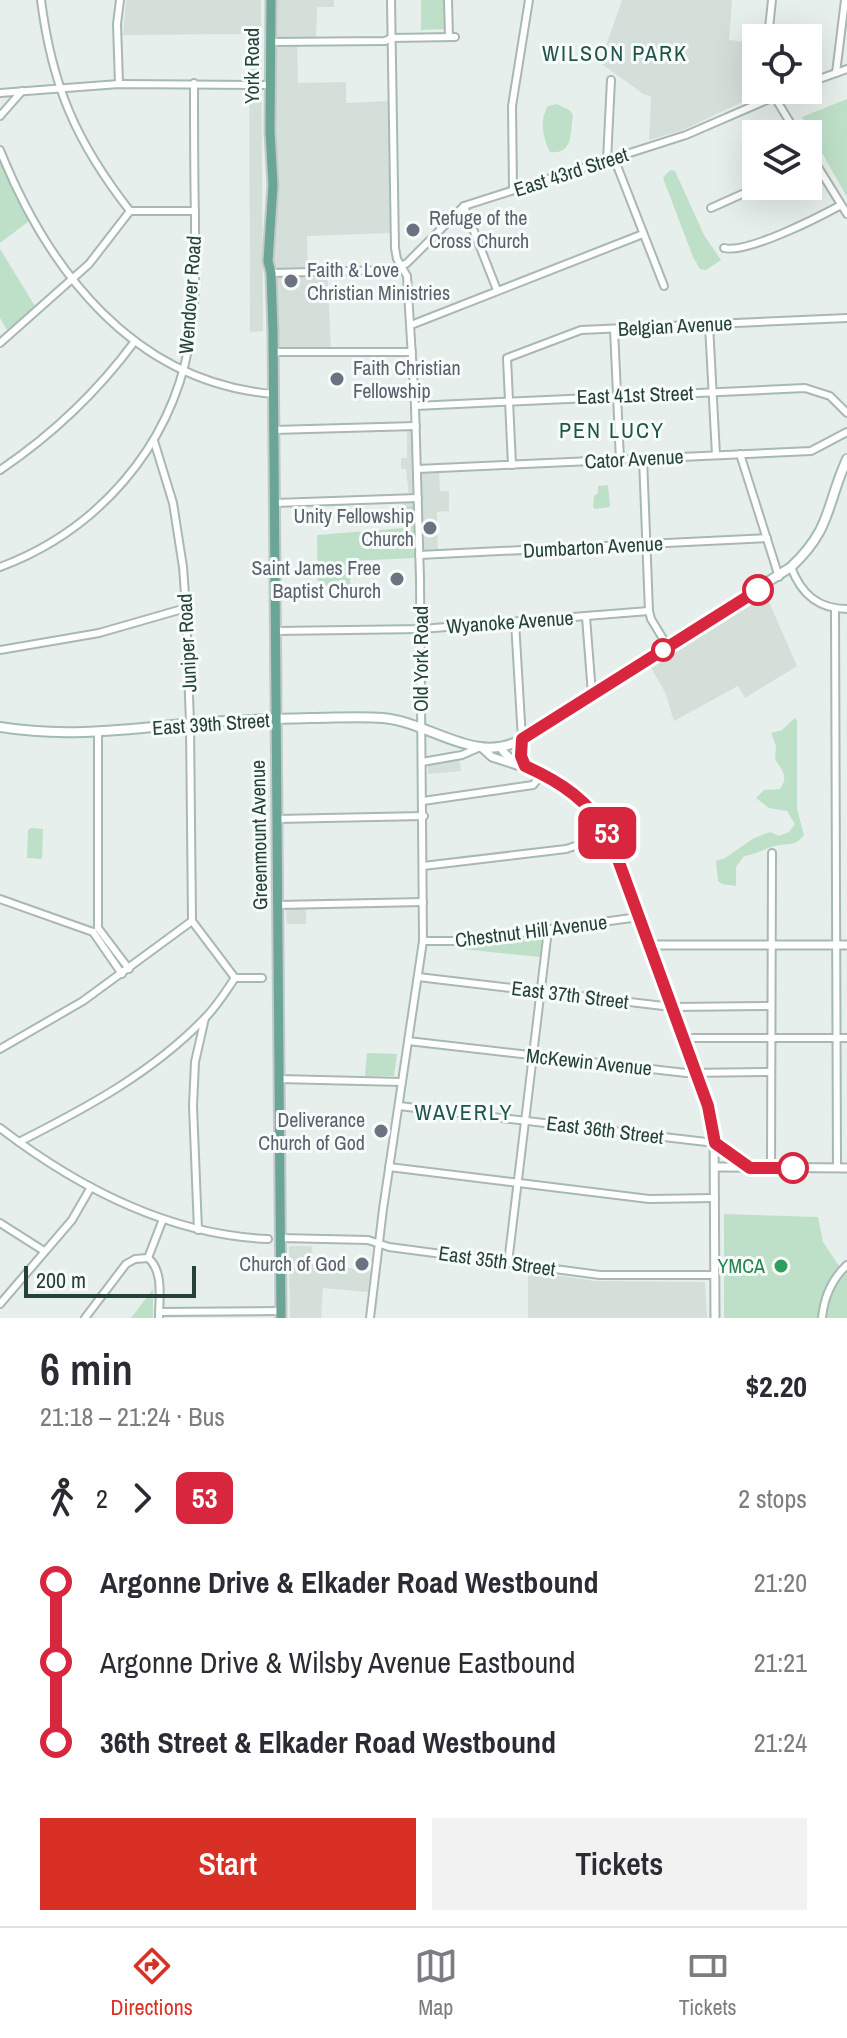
<!DOCTYPE html>
<html lang="en">
<head>
<meta charset="utf-8">
<style>
	:root { --surface:#fff; --page:#f2f2f3; --text:#2b2b33; --muted:#7c7c81; --line:#e1e1e2; --accent:#d93025 }
	body { margin:0; font-family:"Archivo Narrow",sans-serif; background:var(--page); color:var(--text); height:100vh; display:flex; flex-direction:column; font-size:30px; white-space:nowrap }
	* { box-sizing:border-box; margin:0 }
	p { font-size:26px; color:var(--muted) }
	.icon { flex:none; width:44px; height:44px; fill:none; stroke:currentColor; stroke-width:2; stroke-linecap:round; stroke-linejoin:round }
	.map { position:relative; height:1318px; overflow:hidden }
	.sheet { display:flex; flex-direction:column; background:var(--surface); flex:1 }
	.sheet>* { flex:none }
	.badge { padding:0 16px; border-radius:12px; font-size:28px; line-height:52px }
	.controls { position:absolute; left:742px; top:24px; display:grid; gap:16px }
	.controls a { display:grid; place-items:center; width:80px; height:80px; border-radius:0px; background:var(--surface); box-shadow:0 8px 32px #0002; font-size:40px }
	.scale { position:absolute; left:24px; bottom:20px; width:172px; box-sizing:border-box; padding-left:8px; border:4px solid #24423a; border-top:0; font-size:22px; line-height:28px; white-space:nowrap; color:#24423a; -webkit-text-stroke:6px #f7fbf9; paint-order:stroke }
	.map>.badge { position:absolute; translate:-50% -50%; box-shadow:0 0 0 4px #fff }
	.legs { display:flex; align-items:center; gap:12px; height:88px; padding:0 40px; font-size:26px }
	.legs p { margin-inline-start:auto }
	.summary { display:flex; align-items:center; justify-content:space-between; height:136px; padding:0 40px }
	h1 { font-size:44px; font-weight:600; line-height:60px }
	.action { display:flex; gap:16px; margin-top:auto; padding:16px 40px }
	.action a { flex:1; height:92px; border-radius:0px; background:var(--accent); color:#fff; font-size:32px; font-weight:600; line-height:92px; text-align:center }
	.action a+a { background:var(--page); color:var(--text) }
	ul { padding:0 40px; list-style:none }
	li { display:flex; align-items:center; gap:28px; height:80px; font-size:30px }
	li i { display:grid; place-items:center; width:12px; height:100%; margin:0 10px; background:currentColor }
	li i::after { content:''; width:20px; height:20px; margin:-10px; border:6px solid; border-radius:50%; background:var(--surface) }
	li p { margin-inline-start:auto }
	li:first-child i { background:linear-gradient(#0000 50%,currentColor 0) }
	li:last-child i { background:linear-gradient(currentColor 50%,#0000 0) }
	.menu { display:flex; justify-content:space-around; align-items:center; height:112px; border-top:2px solid var(--line); background:var(--surface); font-size:22px; color:var(--muted) }
	.menu a { display:grid; justify-items:center; gap:4px }
	.menu .current { color:var(--accent) }
	.map>svg:first-child { display:block }
	.built { fill:#d4dfda }
	.green { fill:#bfe0c8 }
	.lines { fill:none; stroke-linecap:round; stroke-linejoin:round }
	.minor-casing { stroke:#a8b8b2; stroke-width:10 }
	.tertiary-casing { stroke:#a8b8b2; stroke-width:11 }
	.secondary-casing { stroke:#a4bbb3; stroke-width:12 }
	.primary-casing { stroke:#c2cac8; stroke-width:13 }
	.minor { stroke:#fff; stroke-width:6 }
	.tertiary { stroke:#fff; stroke-width:7 }
	.secondary { stroke:#fff; stroke-width:8 }
	.primary { stroke:#6aa596; stroke-width:9 }
	.line-1-casing { stroke:#fff; stroke-width:18 }
	.line-1 { stroke:#d7263d; stroke-width:12 }
	.worship-dot { fill:#6b7280; stroke:#f7fbf9; stroke-width:3 }
	.stop-1-dot { fill:#fff; stroke:#d7263d; stroke-width:4 }
	.leisure-dot { fill:#2e9e5b; stroke:#f7fbf9; stroke-width:3 }
	.labels { text-anchor:middle; stroke-width:6; stroke-linejoin:round; paint-order:stroke }
	.street-label { font-size:20px; fill:#24423a; stroke:#f7fbf9 }
	.worship-label { font-size:20px; fill:#5b616d; stroke:#f7fbf9; text-anchor:end }
	.leisure-label { font-size:20px; fill:#27864d; stroke:#f7fbf9; text-anchor:end }
	.neighbourhood-label { font-size:22px; letter-spacing:2px; fill:#1f5548; stroke:#f7fbf9 }
</style>
</head>
<body>
<div class="map">
<svg width="847" height="1318" viewBox="0 0 847 1318">
	<rect width="100%" height="100%" fill="#e6efeb"/>
	<g class="built">
		<path d="M126,0H261L263,331L250,332L249,34L123,35Z"/>
		<path d="M271,0H334V7H317L316,42L297,43L298,83L346,82V103L389,101L392,233L307,236L308,267L327,266L331,352H273Z"/>
		<path d="M622,0H732L729,40L756,43L753,97L683,130L649,140L651,96L645,95L600,63Z"/>
		<path d="M407,427H416L418,468H439L440,491H449V511L437,512L438,556L414,558L413,506H403L402,498L409,497L406,469H401V458H407Z"/>
		<path d="M766,595L797,666L745,698L738,686L674,721L665,692L650,666Z"/>
		<path d="M459,759L461,771L428,774V764Z"/>
		<path d="M286,908H306V924H287Z"/>
		<path d="M289,1246H312L313,1263L370,1271L368,1292L323,1288L321,1318H290Z"/>
		<path d="M528,1271L595,1281L705,1282L707,1318H528Z"/>
	</g>
	<g class="green">
		<path d="M421,0H445L446,29L421,30Z"/>
		<path d="M847,99V197L802,117Z"/>
		<path d="M557,104L569,110L573,115C570,132 574,155 550,152C543,137 539,120 548,106Z"/>
		<path d="M0,159L29,221L0,243Z"/>
		<path d="M670,170L675,171L704,235L721,260L706,270L700,269L693,257L663,178Z"/>
		<path d="M0,249L35,306L7,330L0,318Z"/>
		<path d="M608,485L610,507L595,509L593,507L594,496L598,493V486Z"/>
		<path d="M403,506H413L414,558L351,561L350,588H318L317,535L403,528Z"/>
		<path d="M795,718L797,720V809L804,835C796,847 787,843 775,846C763,849 758,854 744,856L736,867V886L722,884L718,881L716,861L725,858L754,838L770,832L779,836L789,832L795,824L787,811L769,808L756,798L764,790L780,789C789,777 782,770 775,759L776,746L771,733L782,730Z"/>
		<path d="M31,828L43,829L42,859L27,858L28,830Z"/>
		<path d="M542,936L540,957L462,949V945Z"/>
		<path d="M367,1053L397,1054L394,1076H365Z"/>
		<path d="M724,1214L818,1217L823,1242L843,1272L847,1270V1318H724Z"/>
		<path d="M153,1289V1318H131Z"/>
	</g>
	<g class="lines">
		<defs>
			<g id="minor">
				<path d="M41,0C52,86 76,142 130,211"/>
				<path d="M448,0L449,37"/>
				<path d="M768,38L772,0"/>
				<path d="M271,42L385,41L391,38L455,37"/>
				<path d="M836,73L845,0"/>
				<path d="M808,83L847,69"/>
				<path d="M119,84L117,24L120,0"/>
				<path d="M0,93L119,84L270,85"/>
				<path d="M774,96L797,134"/>
				<path d="M0,116L22,91"/>
				<path d="M0,150C48,270 134,383 274,394"/>
				<path d="M808,151L847,214"/>
				<path d="M614,158L664,286"/>
				<path d="M607,160L611,80"/>
				<path d="M513,190L512,106L529,0"/>
				<path d="M464,206L497,290"/>
				<path d="M711,208L760,186"/>
				<path d="M130,211H195"/>
				<path d="M724,248C747,254 819,217 841,205"/>
				<path d="M271,273L393,270L407,263L464,206L686,135L790,90"/>
				<path d="M411,325L643,234"/>
				<path d="M709,325L716,455"/>
				<path d="M614,329L620,460"/>
				<path d="M0,343L89,264L130,211"/>
				<path d="M273,352H412"/>
				<path d="M415,406L805,388L830,396L847,413"/>
				<path d="M273,430L416,426"/>
				<path d="M154,441L173,503L183,567L186,608L190,724L192,921L235,978"/>
				<path d="M740,454L779,577"/>
				<path d="M643,458L649,611L651,619L668,647"/>
				<path d="M512,465L507,358L581,330L847,318"/>
				<path d="M417,469L811,451L847,432"/>
				<path d="M0,470C52,435 98,391 135,341"/>
				<path d="M275,503L418,498"/>
				<path d="M419,555L767,538"/>
				<path d="M0,567C97,531 170,448 189,345C197,304 195,260 195,217C194,173 194,128 194,83"/>
				<path d="M791,567C801,594 818,609 847,609"/>
				<path d="M835,609L837,1168"/>
				<path d="M586,617L592,694"/>
				<path d="M515,622L522,739"/>
				<path d="M275,631L421,629L649,611"/>
				<path d="M0,650L99,633L186,608"/>
				<path d="M98,734V928"/>
				<path d="M422,762L462,755L478,748"/>
				<path d="M423,801L533,785L542,774"/>
				<path d="M277,819L424,816"/>
				<path d="M423,866L566,849L609,835"/>
				<path d="M0,899L93,932"/>
				<path d="M278,905L423,902"/>
				<path d="M98,928L129,969"/>
				<path d="M93,932L122,974"/>
				<path d="M423,941H462L639,917"/>
				<path d="M418,977L672,1007L771,1006"/>
				<path d="M235,978H262"/>
				<path d="M683,1038H847"/>
				<path d="M408,1041L686,1073L770,1072"/>
				<path d="M0,1049L83,1001L192,921"/>
				<path d="M279,1079L402,1082"/>
				<path d="M399,1106L715,1143"/>
				<path d="M0,1128C77,1187 169,1235 268,1239"/>
				<path d="M19,1142C86,1108 152,1073 205,1018C217,1006 226,991 235,978"/>
				<path d="M389,1167L649,1199L715,1198"/>
				<path d="M771,1168L772,853"/>
				<path d="M0,1223L44,1251"/>
				<path d="M198,1230L193,1106L195,1062L205,1018"/>
				<path d="M281,1238L368,1240L389,1247L600,1275H715"/>
				<path d="M148,1258C164,1271 159,1299 159,1318"/>
				<path d="M148,1258L163,1219"/>
				<path d="M508,1263L548,930"/>
				<path d="M0,1304L72,1220L91,1187"/>
				<path d="M159,1312L281,1311"/>
				<path d="M85,1318L126,1264L135,1259L148,1258"/>
				<path d="M370,1318L383,1209L423,941L420,579L415,406L407,276L397,259L395,248L391,0"/>
				<path d="M822,1318C824,1298 832,1279 847,1265"/>
			</g>
			<g id="tertiary">
				<path d="M522,739L521,756L524,764"/>
				<path d="M482,748L492,757L523,767"/>
				<path d="M501,748C509,762 529,768 544,775C576,790 600,814 614,847L714,1125L715,1318"/>
				<path d="M649,945H847"/>
				<path d="M715,1143L748,1166"/>
				<path d="M715,1167L847,1168"/>
			</g>
			<path id="secondary" d="M0,727C66,738 128,729 194,723C233,720 271,719 310,718C334,718 359,716 383,718C430,722 476,766 522,739L791,567C832,529 826,505 847,459"/>
			<path id="primary" d="M271,0L270,132L273,185L268,261L271,273L273,331L281,1318"/>
		</defs>
		<use href="#minor" class="minor-casing"/>
		<use href="#tertiary" class="tertiary-casing"/>
		<use href="#secondary" class="secondary-casing"/>
		<use href="#primary" class="primary-casing"/>
		<use href="#minor" class="minor"/>
		<use href="#tertiary" class="tertiary"/>
		<use href="#secondary" class="secondary"/>
		<use href="#primary" class="primary"/>
	</g>
	<g class="lines">
		<defs>
			<path id="line-1" d="M758,590L522,739L521,756L525,766C561,782 589,801 609,835L708,1106L715,1143L750,1168H793"/>
		</defs>
		<use href="#line-1" class="line-1-casing"/>
		<use href="#line-1" class="line-1"/>
	</g>
	<g class="worship-dot">
		<circle cx="413" cy="230" r="8"/>
		<circle cx="291" cy="281" r="8"/>
		<circle cx="337" cy="379" r="8"/>
		<circle cx="430" cy="528" r="8"/>
		<circle cx="397" cy="579" r="8"/>
		<circle cx="381" cy="1131" r="8"/>
		<circle cx="362" cy="1264" r="8"/>
	</g>
	<g class="stop-1-dot">
		<circle cx="758" cy="590" r="14"/>
		<circle cx="663" cy="650" r="10"/>
		<circle cx="793" cy="1168" r="14"/>
	</g>
	<circle class="leisure-dot" cx="781" cy="1266" r="8"/>
	<g class="labels">
		<g class="street-label">
			<text transform="translate(252 66) rotate(-90)" y="7">York Road</text>
			<text transform="translate(571 172) rotate(-18)" y="7">East 43rd Street</text>
			<text transform="translate(190 295) rotate(-86)" y="7">Wendover Road</text>
			<text transform="translate(675 326) rotate(-3)" y="7">Belgian Avenue</text>
			<text transform="translate(635 395) rotate(-2)" y="7">East 41st Street</text>
			<text transform="translate(634 459) rotate(-3)" y="7">Cator Avenue</text>
			<text transform="translate(593 547) rotate(-3)" y="7">Dumbarton Avenue</text>
			<text transform="translate(510 622) rotate(-4)" y="7">Wyanoke Avenue</text>
			<text transform="translate(187 643) rotate(-93)" y="7">Juniper Road</text>
			<text transform="translate(421 659) rotate(-90)" y="7">Old York Road</text>
			<text transform="translate(211 724) rotate(-4)" y="7">East 39th Street</text>
			<text transform="translate(259 835) rotate(-91)" y="7">Greenmount Avenue</text>
			<text transform="translate(531 931) rotate(-7)" y="7">Chestnut Hill Avenue</text>
			<text transform="translate(570 995) rotate(7)" y="7">East 37th Street</text>
			<text transform="translate(589 1062) rotate(6)" y="7">McKewin Avenue</text>
			<text transform="translate(605 1130) rotate(7)" y="7">East 36th Street</text>
			<text transform="translate(497 1261) rotate(8)" y="7">East 35th Street</text>
		</g>
		<g class="worship-label">
			<text x="429" y="225" text-anchor="start">Refuge of the<tspan x="429" dy="23">Cross Church</tspan></text>
			<text x="307" y="277" text-anchor="start">Faith &amp; Love<tspan x="307" dy="23">Christian Ministries</tspan></text>
			<text x="353" y="375" text-anchor="start">Faith Christian<tspan x="353" dy="23">Fellowship</tspan></text>
			<text x="414" y="523">Unity Fellowship<tspan x="414" dy="23">Church</tspan></text>
			<text x="381" y="575">Saint James Free<tspan x="381" dy="23">Baptist Church</tspan></text>
			<text x="365" y="1127">Deliverance<tspan x="365" dy="23">Church of God</tspan></text>
			<text x="346" y="1271">Church of God</text>
		</g>
		<g class="leisure-label">
			<text x="765" y="1273">YMCA</text>
		</g>
		<g class="neighbourhood-label">
			<text x="615" y="61">WILSON PARK</text>
			<text x="612" y="438">PEN LUCY</text>
			<text x="464" y="1120">WAVERLY</text>
		</g>
	</g>
</svg>
<div class="controls">
<a><svg class="icon" aria-label="locate" viewBox="0 0 24 24"><circle cx="12" cy="12" r="6"/><path d="M12 2v4M12 18v4M2 12h4M18 12h4"/></svg></a>
<a><svg class="icon" aria-label="layers" viewBox="0 0 24 24"><path d="M12 4l9 5-9 5-9-5zM3 14l9 5 9-5"/></svg></a>
</div>
<div class="scale">200 m</div>
<b class="badge" style="left:607px;top:833px;background:#d7263d;color:#fff">53</b>
</div>
<section class="sheet">
<div class="summary"><div><h1>6 min</h1><p>21:18 – 21:24 · Bus</p></div><b>$2.20</b></div>
<div class="legs"><svg class="icon" aria-label="walk" viewBox="0 0 24 24"><circle cx="13" cy="4" r="2"/><path d="M13 8l-2 6 4 7M11 14l-3 7M7 12l3-4h3l4 4"/></svg>2<svg class="icon" aria-label="forward" viewBox="0 0 24 24"><path d="M9 5l7 7-7 7"/></svg><b class="badge" style="background:#d7263d;color:#fff">53</b><p>2 stops</p></div>
<ul>
<li><i style="color:#d7263d"></i><b>Argonne Drive &amp; Elkader Road Westbound</b><p>21:20</p></li>
<li><i style="color:#d7263d"></i><span>Argonne Drive &amp; Wilsby Avenue Eastbound</span><p>21:21</p></li>
<li><i style="color:#d7263d"></i><b>36th Street &amp; Elkader Road Westbound</b><p>21:24</p></li>
</ul>
<div class="action"><a>Start</a><a>Tickets</a></div>
</section>
<nav class="menu">
<a class="current"><svg class="icon" aria-label="directions" viewBox="0 0 24 24"><path d="M12 3l9 9-9 9-9-9zM9 14v-3h6M13 9l2 2-2 2"/></svg>Directions</a>
<a><svg class="icon" aria-label="map" viewBox="0 0 24 24"><path d="M3 6l6-2 6 2 6-2v14l-6 2-6-2-6 2zM9 4v14M15 6v14"/></svg>Map</a>
<a><svg class="icon" aria-label="tickets" viewBox="0 0 24 24"><path d="M3 7h18v10H3zM15 7v10"/></svg>Tickets</a>
</nav>
</body>
</html>
